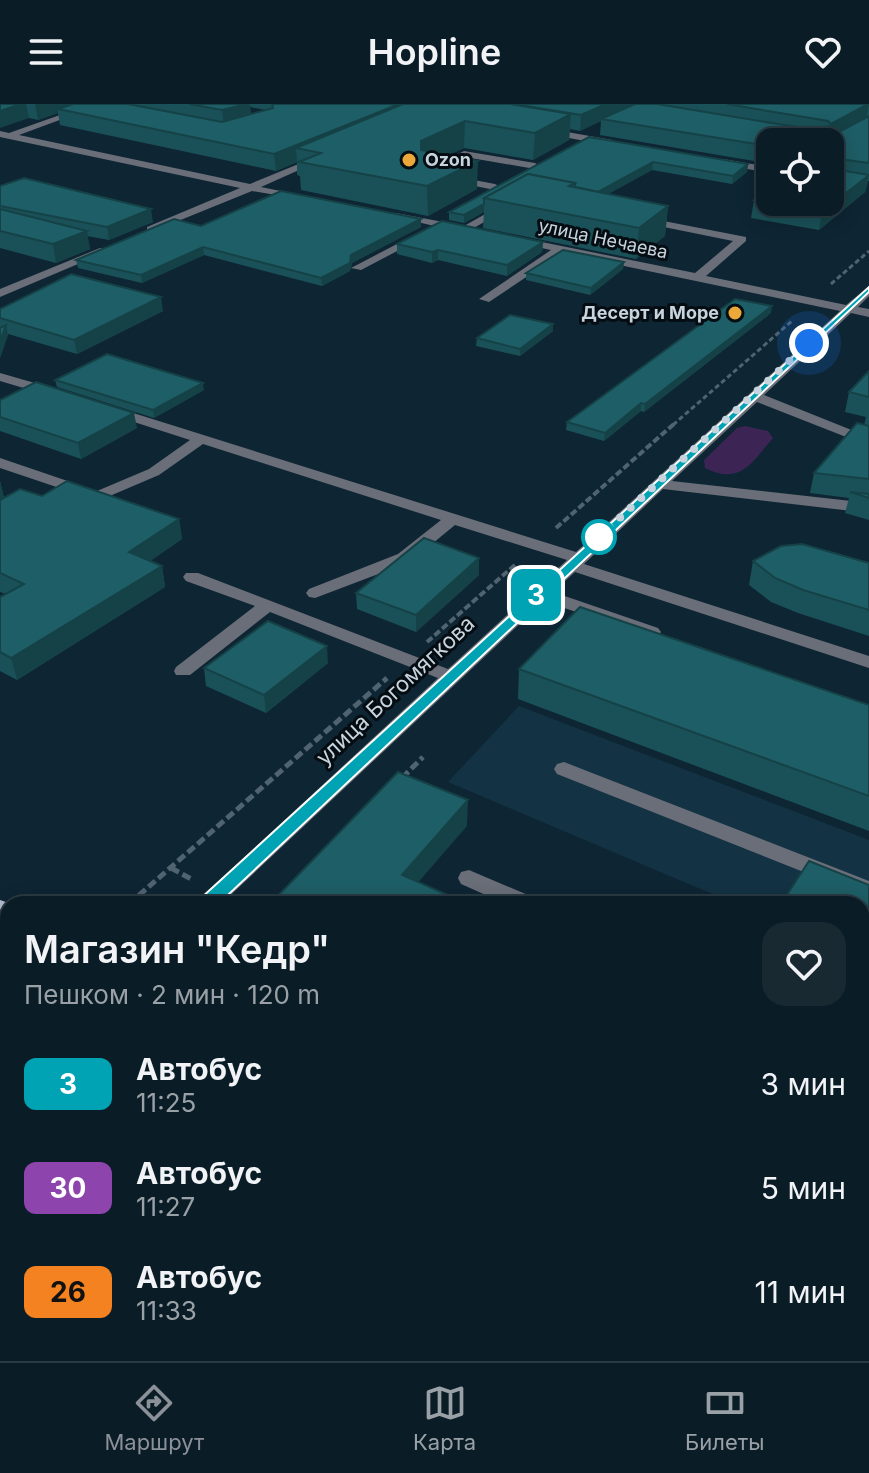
<!DOCTYPE html>
<html lang="ru">
<head>
<meta charset="utf-8">
<style>
	:root { --surface:#0a1c26; --page:#182932; --text:#f1f3f6; --muted:#99a1a7; --line:#2a3a43; --accent:#8c9099 }
	body { margin:0; font-family:Inter,sans-serif; background:var(--page); color:var(--text); height:100vh; display:flex; flex-direction:column; font-size:30px; white-space:nowrap }
	* { box-sizing:border-box; margin:0 }
	p { font-size:26px; color:var(--muted) }
	.icon { flex:none; width:44px; height:44px; fill:none; stroke:currentColor; stroke-width:2; stroke-linecap:round; stroke-linejoin:round }
	.map { position:relative; flex:1; overflow:hidden }
	.panel { position:absolute; left:0px; top:792px; width:870px; height:466px; display:flex; flex-direction:column; background:var(--surface); border-radius:24px 24px 0 0; box-shadow:0 4px 20px #0003,0 0 0 2px var(--line) }
	.panel>* { flex:none }
	.badge { padding:0 16px; border-radius:12px; font-size:28px; line-height:52px }
	.controls { position:absolute; left:756px; top:24px; display:grid; gap:16px }
	.controls a { display:grid; place-items:center; width:88px; height:88px; border-radius:16px; background:var(--surface); box-shadow:0 4px 20px #0003,0 0 0 2px var(--line); font-size:40px }
	.you { position:absolute; width:40px; height:40px; margin:-20px; border:6px solid #fff; border-radius:50%; background:#1a73e8; box-shadow:0 0 0 12px #1a73e833 }
	.map>.badge { position:absolute; translate:-50% -50%; box-shadow:0 0 0 4px #fff }
	.round { display:grid; place-items:center; flex:none; width:84px; height:84px; border-radius:24px; background:var(--page) }
	.headline { display:flex; align-items:center; justify-content:space-between; height:136px; padding:0 24px }
	h1 { font-size:38px; font-weight:600; line-height:60px }
	ul { padding:0; list-style:none }
	li { display:flex; align-items:center; gap:24px; height:104px; padding:0 24px }
	li div { flex:1 }
	li b { display:block; font-size:30px }
	li em { font-style:normal }
	li .badge { min-width:88px; font-weight:700; text-align:center }
	header { display:flex; justify-content:space-between; align-items:center; height:104px; padding:0 24px; background:var(--surface); font-size:36px; font-weight:600 }
	.tabs { display:flex; justify-content:space-around; align-items:center; height:112px; border-top:2px solid var(--line); background:var(--surface); font-size:22px; color:var(--muted) }
	.tabs a { display:grid; justify-items:center; gap:4px }
	.tabs .current { color:var(--accent) }
	.map>svg:first-child { display:block }
	.built { fill:#133243 }
	.green { fill:#3c2555 }
	.lines { fill:none; stroke-linecap:round; stroke-linejoin:round }
	.path-far3 { stroke:#506370; stroke-width:3; stroke-dasharray:5 3; stroke-linecap:butt }
	.path-far2 { stroke:#506370; stroke-width:4; stroke-dasharray:7 3; stroke-linecap:butt }
	.path-far1 { stroke:#506370; stroke-width:5; stroke-dasharray:9 4; stroke-linecap:butt }
	.path { stroke:#506370; stroke-width:7; stroke-dasharray:11 6; stroke-linecap:butt }
	.minor { fill:#6a6e79; fill-rule:evenodd }
	.major { fill:#b3bbd2; fill-rule:evenodd }
	.wall { fill:#1a5158; fill-rule:evenodd }
	.shaded-wall { fill:#154247 }
	.building { fill:#1e5e66; stroke:#154247; stroke-width:2 }
	.line { fill:#00a3b4; stroke:#fff; stroke-width:2 }
	.walk { stroke:#c7d4de; stroke-width:8; stroke-dasharray:0 14.4 }
	.poi-dot { fill:#eca93a; stroke:#050d13; stroke-width:3 }
	.stop-dot { fill:#fff; stroke:#00a3b4; stroke-width:4 }
	.labels { text-anchor:middle; stroke-width:6; stroke-linejoin:round; paint-order:stroke }
	.far-poi-label { font-size:18px; font-weight:bold; fill:#c7d4de; stroke:#050d13; text-anchor:start }
	.far-street-label { font-size:18px; fill:#c7d4de; stroke:#050d13 }
	.street-label { font-size:22px; fill:#c7d4de; stroke:#050d13 }
</style>
</head>
<body>
<header><svg class="icon" aria-label="menu" viewBox="0 0 24 24"><path d="M4 6h16M4 12h16M4 18h16"/></svg>Hopline<svg class="icon" aria-label="heart" viewBox="0 0 24 24"><path d="M12 20l-8-8c-3-5 5-10 8-4 3-6 11-1 8 4z"/></svg></header>
<div class="map">
<svg width="869" height="1257" viewBox="0 0 869 1257">
	<rect width="100%" height="100%" fill="#0e2533"/>
	<path class="built" d="M519,602L869,736V857L862,800H736L448,678Z"/>
	<path class="green" d="M745,322L768,327L773,334C752,358 741,382 705,364L704,356L737,324Z"/>
	<g class="lines">
		<g class="path-far3">
			<path d="M831,180L869,147"/>
			<path d="M673,321L792,217"/>
		</g>
		<g class="path-far2">
			<path d="M556,424L675,319"/>
			<path d="M427,538L516,460"/>
		</g>
		<g class="path-far1">
			<path d="M402,674L423,653"/>
			<path d="M171,764L193,776"/>
			<path d="M129,800L387,574"/>
		</g>
		<g class="path">
			<path d="M0,945L8,949"/>
			<path d="M0,1091L8,1084"/>
			<path d="M862,1176L869,1179"/>
		</g>
		<g class="minor">
			<path d="M91,0H103L19,31L250,80L318,52L326,54L261,83L305,92V96L252,87L151,128L147,127V123L240,84L0,33V27L9,29Z"/>
			<path d="M545,24L612,36L617,39L612,42L542,29Z"/>
			<path d="M464,47L535,59L540,62L535,65L465,53L438,66L430,64Z"/>
			<path d="M723,55L770,63V69L720,60Z"/>
			<path d="M453,72L495,80L500,83L495,86L450,77Z"/>
			<path d="M503,100L512,102L465,129L391,112L396,109L464,122Z"/>
			<path d="M643,113L746,133V137L706,172L846,201L869,182V192L858,203L869,205V213L851,209L764,291L869,333V342L757,298L672,377L869,399V409L663,385L584,460L869,552V564L575,468L553,488L658,524L661,528L658,532H646L544,497L221,800H194L438,574L270,508L190,571H176L174,567L176,563L255,502L186,477L183,473L186,469H198L448,565L567,456L455,421L410,458L315,494L309,493L306,489L309,485L398,450L441,416L203,340L159,371L98,397L0,364V354L97,387L149,365L190,336L106,309V303L111,302L576,448L840,207L562,149L489,198L479,195L551,146L513,138L511,136L517,133L695,169L733,137L639,118L638,116Z"/>
			<path d="M418,129L422,130V134L361,166L351,164Z"/>
			<path d="M100,144L104,145V149L0,193V185Z"/>
			<path d="M0,269L59,286L61,289L54,293L0,277Z"/>
			<path d="M564,658L869,777V794L557,670L554,665L557,660Z"/>
			<path d="M469,766L535,794L539,800H506L461,780L458,774L461,768Z"/>
			<path d="M862,940L869,943V965L862,962Z"/>
			<path d="M0,1019L8,1022V1048L0,1045Z"/>
			<path d="M328,1250H368L371,1257H331Z"/>
		</g>
		<g class="major">
			<path d="M0,796L12,800H8V817L0,814Z"/>
			<path d="M0,861L8,863V884L0,882Z"/>
			<path d="M8,971V998L0,1001V974Z"/>
			<path d="M612,1250H652L655,1257H615Z"/>
			<path d="M778,1250H819L822,1257H781Z"/>
		</g>
	</g>
	<g class="wall">
		<path d="M0,0H869V77H868L865,88L819,126L751,114L754,96L830,98L770,38V60L763,56L760,58L600,31L601,17L580,27L570,25L569,36L533,56L464,44L449,51L477,85L428,112L301,86L300,72L297,71V58L276,67L60,21L58,9L38,16L29,14ZM250,3L265,6L251,10Z"/>
		<path d="M589,33L748,60L747,68L732,80L652,66L608,90L668,102L665,132L636,155L483,124L484,108L464,119L449,116V108Z"/>
		<path d="M0,82L153,118L109,136L87,132L90,145L56,159L0,144Z"/>
		<path d="M421,115V123L352,159L350,167L322,182L204,151L142,179L78,164L76,156L201,122Z"/>
		<path d="M543,138L542,148L507,172L438,156L432,159L397,150V140Z"/>
		<path d="M624,158L623,165L590,191L526,176V169Z"/>
		<path d="M0,205L163,207L77,250L8,230L0,254Z"/>
		<path d="M771,209L644,308L641,307L604,337L566,326L567,318Z"/>
		<path d="M553,227L520,252L476,242L477,234Z"/>
		<path d="M869,267V416L845,409L849,394L810,389L814,369L864,321L866,313L845,308L849,288Z"/>
		<path d="M55,276L204,286L154,314L57,283Z"/>
		<path d="M0,296L137,324L81,355L0,327Z"/>
		<path d="M0,377L4,394L42,392L179,415L182,435L150,457L162,462L165,483L17,576L0,567V493L6,490L0,488Z"/>
		<path d="M753,457L869,459V532L798,509L771,498L749,481Z"/>
		<path d="M479,471L416,528L357,505L356,489Z"/>
		<path d="M328,559L266,609L206,582L204,564Z"/>
		<path d="M519,565L869,601V727L518,595Z"/>
		<path d="M862,800L869,870L862,882Z"/>
		<path d="M869,969V1140L862,1136V980Z"/>
	</g>
	<g class="shaded-wall">
		<path d="M21,0H26L29,14L0,24V7Z"/>
		<path d="M35,0H74L58,5V9L38,16Z"/>
		<path d="M250,0L251,15L224,22L222,6Z"/>
		<path d="M399,0H414L296,44L297,58L276,67L274,50Z"/>
		<path d="M606,0H639L601,15V17L580,27L581,11Z"/>
		<path d="M869,0L866,15L828,37L831,20Z"/>
		<path d="M571,10L569,36L533,56L535,29Z"/>
		<path d="M465,17L464,44L421,64V37Z"/>
		<path d="M765,39L763,56L760,58L762,41Z"/>
		<path d="M478,57L477,85L428,112L427,82Z"/>
		<path d="M653,58L652,66L590,100V92Z"/>
		<path d="M748,60L747,68L732,80L733,72Z"/>
		<path d="M869,71L865,88L819,126L822,108Z"/>
		<path d="M484,100V108L464,119V111Z"/>
		<path d="M668,102L665,132L636,155L639,124Z"/>
		<path d="M151,105L153,118L109,136L107,123Z"/>
		<path d="M421,115V123L352,159L350,167L322,182L321,174L351,151Z"/>
		<path d="M87,127L90,145L56,159L53,140Z"/>
		<path d="M543,138L542,148L507,172V161Z"/>
		<path d="M203,143L204,151L142,179L141,171Z"/>
		<path d="M438,146V156L432,159V148Z"/>
		<path d="M624,158L623,165L590,191L591,184Z"/>
		<path d="M161,193L163,207L77,250L74,236Z"/>
		<path d="M772,202L771,209L644,308L645,300Z"/>
		<path d="M553,220V227L520,252V245Z"/>
		<path d="M6,221L8,231L0,254V237Z"/>
		<path d="M203,279L204,286L154,314L153,306Z"/>
		<path d="M641,299V307L604,337L605,329Z"/>
		<path d="M134,309L137,324L81,355L78,339Z"/>
		<path d="M0,377L5,398L0,402Z"/>
		<path d="M179,415L182,435L133,469L129,448Z"/>
		<path d="M479,454V471L416,528V511Z"/>
		<path d="M162,462L165,483L17,576L11,554Z"/>
		<path d="M327,542L328,559L266,609L264,591Z"/>
		<path d="M468,696L467,722L402,797V771Z"/>
		<path d="M869,858V870L862,882V877Z"/>
	</g>
	<g class="building">
		<path d="M0,0H21L0,7Z"/>
		<path d="M73,0H128L222,18L273,4L272,0H399L274,50L58,5Z"/>
		<path d="M189,0H247L222,6Z"/>
		<path d="M403,0H510L571,10L535,29L465,17L421,37V46L478,57L427,82L299,58L321,49L296,44Z"/>
		<path d="M514,0H606L581,11Z"/>
		<path d="M635,0H657L808,25L830,22L831,28H839L869,12V59L831,54L833,65L869,71L822,108L754,96L770,80V98H830V38H770V42L765,39L762,41L601,15Z"/>
		<path d="M727,0H868L831,20L828,17Z"/>
		<path d="M589,33L748,60L733,72L653,58L598,88L575,83V79L528,70L484,94V100L464,111L449,108Z"/>
		<path d="M528,70L575,79L569,82L668,102L639,124L484,94Z"/>
		<path d="M24,74L151,105L107,123L0,102V82Z"/>
		<path d="M281,87L421,115L351,151L350,159L321,174L203,143L141,171L76,156L174,115L201,122Z"/>
		<path d="M0,105L87,127L53,140L0,127Z"/>
		<path d="M442,117L543,138L507,161L438,146L432,148L397,140Z"/>
		<path d="M563,146L624,158L591,184L526,169Z"/>
		<path d="M71,170L161,193L74,236L0,214V205Z"/>
		<path d="M735,195L772,202L645,300L641,299L605,329L567,318Z"/>
		<path d="M510,211L553,220L520,245L477,234Z"/>
		<path d="M6,221L0,237V224Z"/>
		<path d="M107,250L203,279L153,306L55,276Z"/>
		<path d="M869,267V293L849,288Z"/>
		<path d="M36,278L134,309L78,339L0,313V296Z"/>
		<path d="M857,319L869,322V375L814,369Z"/>
		<path d="M67,377L179,415L129,448L162,462L11,554L0,548V493L24,480L0,469V396L20,385L42,392Z"/>
		<path d="M850,388L869,390V394Z"/>
		<path d="M424,434L479,454L416,511L356,489Z"/>
		<path d="M802,440L869,459V506L803,486L775,474L753,457L781,442Z"/>
		<path d="M580,503L869,601V692L519,565Z"/>
		<path d="M268,517L327,542L264,591L204,564Z"/>
		<path d="M398,668L468,696L402,771L468,800H270Z"/>
		<path d="M809,757L869,781V858L866,863L862,862V800H781Z"/>
		<path d="M868,968L869,969V1109L862,1105V980Z"/>
		<path d="M0,1154L8,1160V1250H131L141,1257H0Z"/>
	</g>
	<path class="line" d="M869,183V188L213,805H200V795Z"/>
	<g class="lines">
		<path class="walk" d="M599,433L809,239"/>
	</g>
	<g class="poi-dot">
		<circle cx="409" cy="56" r="8"/>
		<circle cx="735" cy="209" r="8"/>
	</g>
	<circle class="stop-dot" cx="599" cy="433" r="16"/>
	<g class="labels">
		<g class="far-poi-label">
			<text x="425" y="62">Ozon</text>
			<text x="719" y="215" text-anchor="end">Десерт и Море</text>
		</g>
		<g class="far-street-label">
			<text transform="translate(603 135) rotate(12)" y="6">улица Нечаева</text>
		</g>
		<g class="street-label">
			<text transform="translate(395 586) rotate(-43)" y="8">улица Богомягкова</text>
		</g>
	</g>
</svg>
<div class="controls">
<a><svg class="icon" aria-label="locate" viewBox="0 0 24 24"><circle cx="12" cy="12" r="6"/><path d="M12 2v4M12 18v4M2 12h4M18 12h4"/></svg></a>
</div>
<div class="you" style="left:809px;top:239px"></div>
<b class="badge" style="left:536px;top:491px;background:#00a3b4;color:#fff">3</b>
<section class="panel">
<div class="headline"><div><h1>Магазин &quot;Кедр&quot;</h1><p>Пешком · 2 мин · 120 m</p></div><a class="round"><svg class="icon" aria-label="heart" viewBox="0 0 24 24"><path d="M12 20l-8-8c-3-5 5-10 8-4 3-6 11-1 8 4z"/></svg></a></div>
<ul>
<li><span class="badge" style="background:#00a3b4;color:#fff">3</span><div><b>Автобус</b><p>11:25</p></div><em>3 мин</em></li>
<li><span class="badge" style="background:#8e44ad;color:#fff">30</span><div><b>Автобус</b><p>11:27</p></div><em>5 мин</em></li>
<li><span class="badge" style="background:#f58220;color:#111">26</span><div><b>Автобус</b><p>11:33</p></div><em>11 мин</em></li>
</ul>
</section>
</div>
<nav class="tabs">
<a class="current"><svg class="icon" aria-label="directions" viewBox="0 0 24 24"><path d="M12 3l9 9-9 9-9-9zM9 14v-3h6M13 9l2 2-2 2"/></svg>Маршрут</a>
<a><svg class="icon" aria-label="map" viewBox="0 0 24 24"><path d="M3 6l6-2 6 2 6-2v14l-6 2-6-2-6 2zM9 4v14M15 6v14"/></svg>Карта</a>
<a><svg class="icon" aria-label="tickets" viewBox="0 0 24 24"><path d="M3 7h18v10H3zM15 7v10"/></svg>Билеты</a>
</nav>
</body>
</html>
